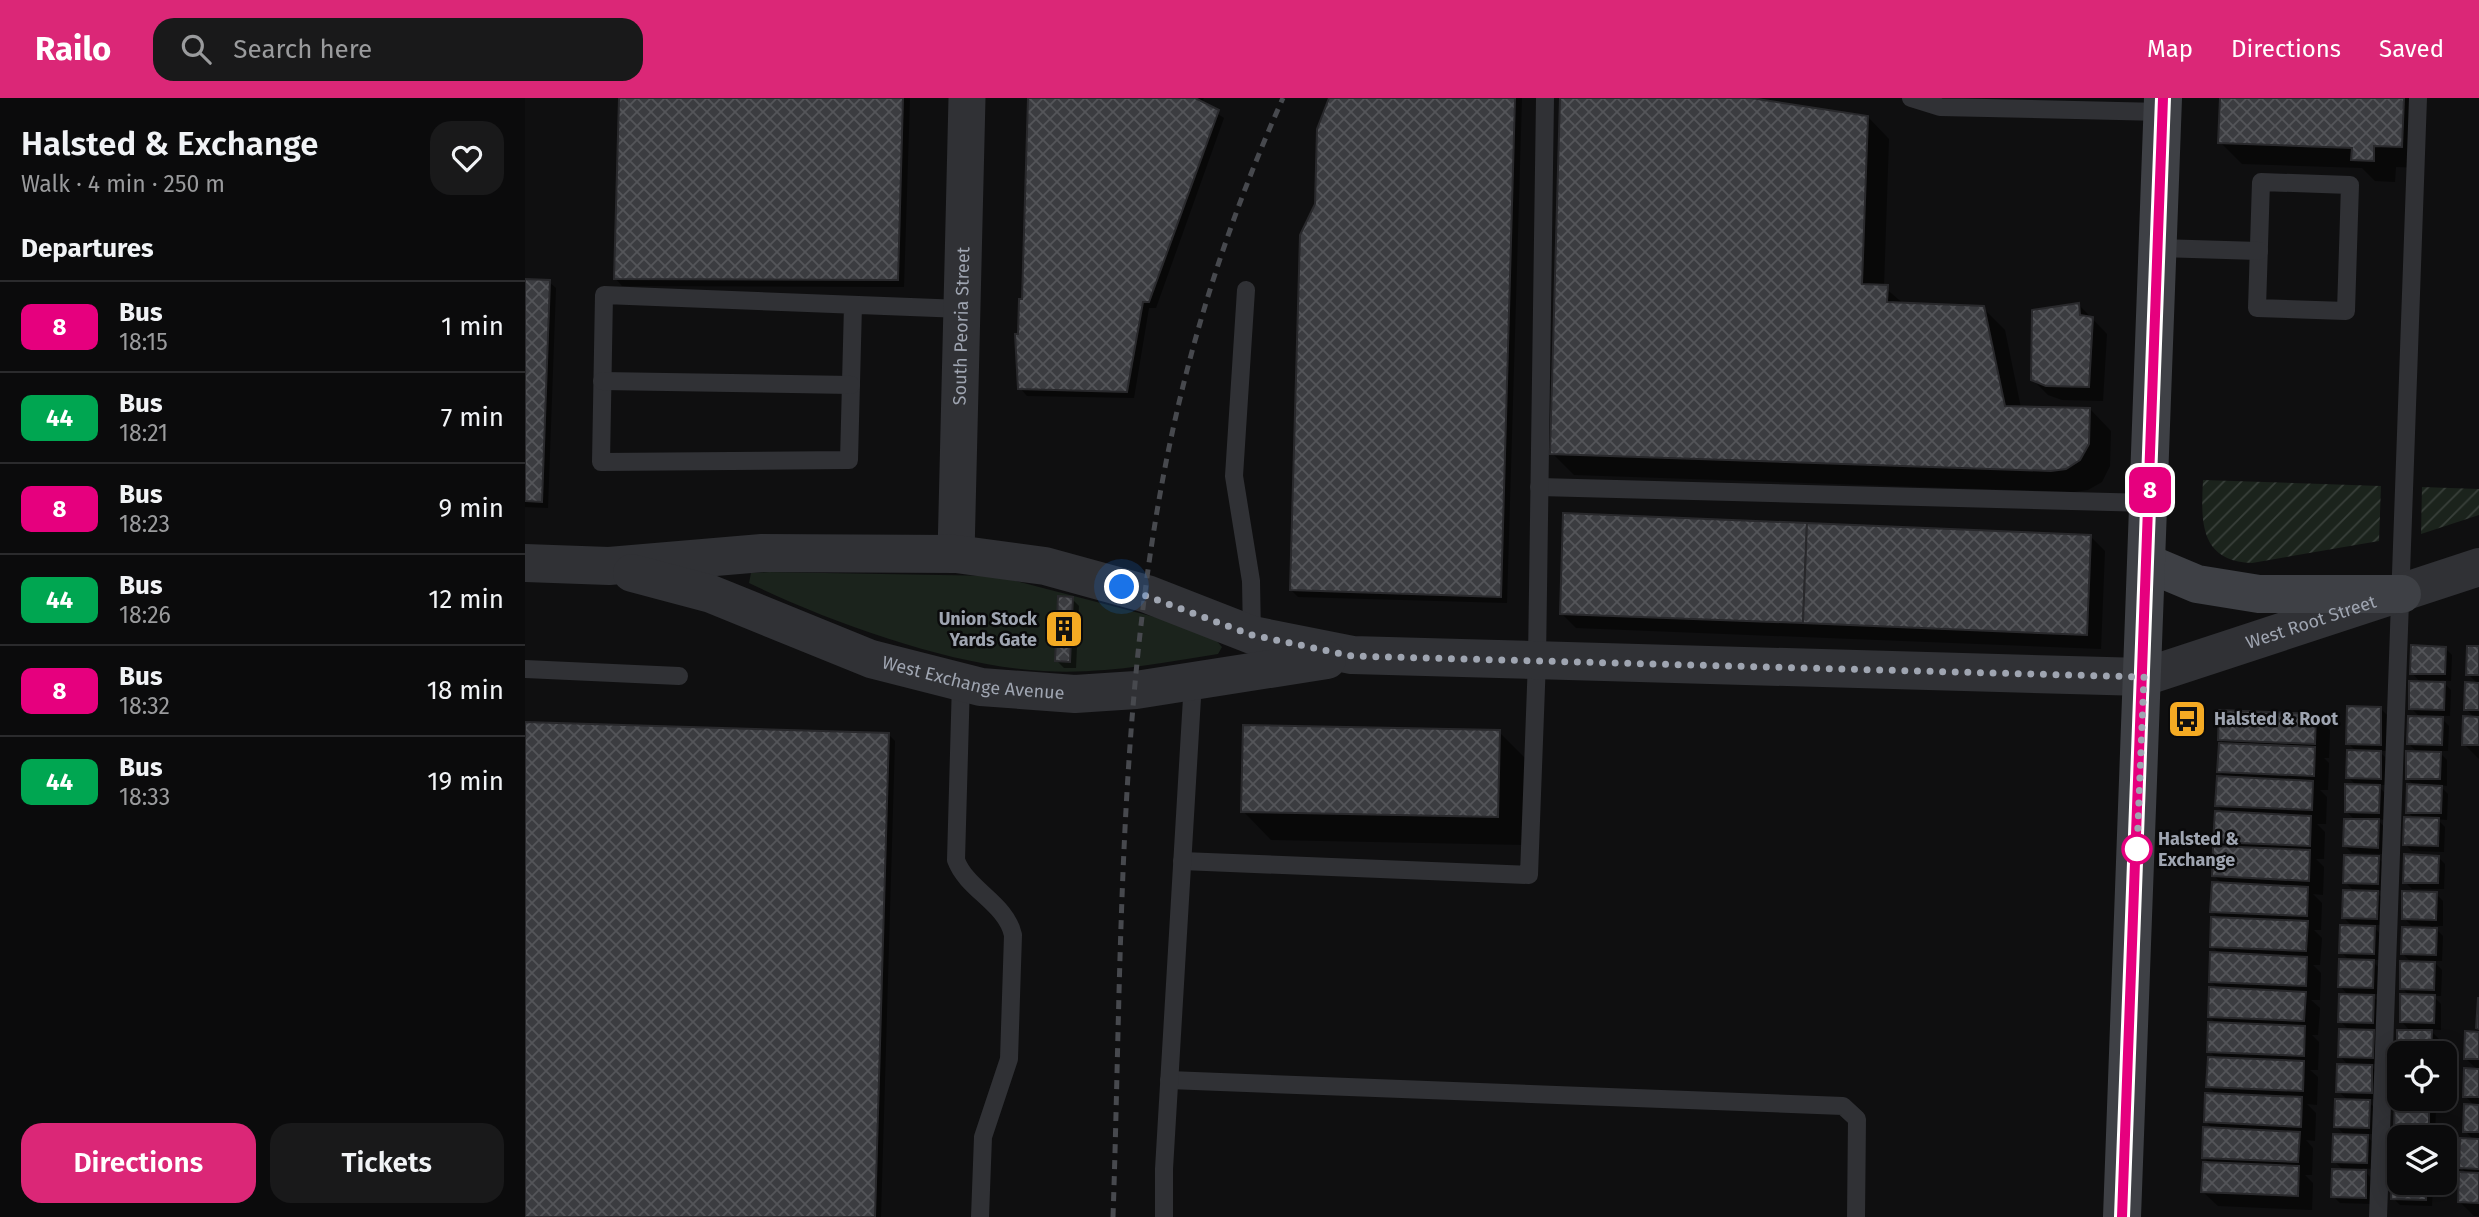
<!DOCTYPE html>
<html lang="en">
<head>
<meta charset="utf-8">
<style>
	:root { --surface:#0b0b0c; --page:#19191a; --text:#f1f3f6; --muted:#9a9b9d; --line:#2b2b2d; --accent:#db2777 }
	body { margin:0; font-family:"Fira Sans",sans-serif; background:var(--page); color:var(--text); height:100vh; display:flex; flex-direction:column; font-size:26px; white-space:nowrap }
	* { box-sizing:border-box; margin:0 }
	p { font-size:23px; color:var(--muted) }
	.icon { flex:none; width:38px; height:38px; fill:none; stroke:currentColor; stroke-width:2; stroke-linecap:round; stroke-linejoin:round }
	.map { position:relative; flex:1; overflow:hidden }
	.drawer { display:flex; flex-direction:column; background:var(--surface); width:525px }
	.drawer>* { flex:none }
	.badge { padding:0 14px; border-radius:10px; font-size:24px; line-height:46px }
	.fabs { position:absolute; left:1862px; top:943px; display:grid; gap:14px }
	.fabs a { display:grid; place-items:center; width:70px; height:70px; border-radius:14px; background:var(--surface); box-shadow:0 4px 18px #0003,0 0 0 2px var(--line); font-size:35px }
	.you { position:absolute; width:35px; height:35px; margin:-18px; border:5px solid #fff; border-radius:50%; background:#1a73e8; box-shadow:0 0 0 10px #1a73e833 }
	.map>.badge { position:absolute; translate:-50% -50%; box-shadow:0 0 0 4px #fff }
	h2 { padding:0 21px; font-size:26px; line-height:63px }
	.round { display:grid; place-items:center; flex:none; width:74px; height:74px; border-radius:21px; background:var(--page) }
	.summary { display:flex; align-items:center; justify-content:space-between; height:119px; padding:0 21px }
	h1 { font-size:33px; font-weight:600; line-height:52px }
	.cta { display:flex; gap:14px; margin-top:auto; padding:14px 21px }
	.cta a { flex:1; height:80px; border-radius:21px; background:var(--accent); color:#fff; font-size:28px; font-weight:600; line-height:80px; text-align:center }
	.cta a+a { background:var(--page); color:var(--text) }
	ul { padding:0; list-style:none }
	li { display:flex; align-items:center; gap:21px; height:91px; padding:0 21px; border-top:2px solid var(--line) }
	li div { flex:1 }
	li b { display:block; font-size:26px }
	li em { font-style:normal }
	li .badge { min-width:77px; font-weight:700; text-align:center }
	header { display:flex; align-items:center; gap:42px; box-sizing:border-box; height:98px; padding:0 35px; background:var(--accent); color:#fff }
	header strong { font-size:33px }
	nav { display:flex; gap:38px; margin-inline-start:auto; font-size:24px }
	.search { width:490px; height:63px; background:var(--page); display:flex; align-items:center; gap:18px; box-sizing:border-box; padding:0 24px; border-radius:21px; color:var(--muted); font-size:26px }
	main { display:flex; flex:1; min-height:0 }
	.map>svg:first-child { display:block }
	.park { fill:#1b231c }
	.garden { fill:url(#garden-furrows) }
	.shadow { fill:#0007 }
	.building { fill:url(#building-cross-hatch); stroke:#29292c; stroke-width:2 }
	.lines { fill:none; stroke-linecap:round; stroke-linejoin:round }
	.service { stroke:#303135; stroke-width:18 }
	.minor { stroke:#303135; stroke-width:37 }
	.tertiary { stroke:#303135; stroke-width:38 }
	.secondary { stroke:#3e4045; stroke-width:38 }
	.rail { stroke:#47494e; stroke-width:5; stroke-dasharray:9 7; stroke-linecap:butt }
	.line-casing { stroke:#fff; stroke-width:16 }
	.line { stroke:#e6007e; stroke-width:10 }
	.walk { stroke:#9fa5b1; stroke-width:7; stroke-dasharray:0 12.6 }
	.stop-dot { fill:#fff; stroke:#e6007e; stroke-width:3.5 }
	.labels { text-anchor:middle; stroke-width:5; stroke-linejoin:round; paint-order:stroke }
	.street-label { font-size:18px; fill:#9fa5b1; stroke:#0a0a0b }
	.poi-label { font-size:18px; font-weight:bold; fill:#9fa5b1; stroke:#0a0a0b; text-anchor:end }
	.stop-label { font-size:18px; font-weight:bold; fill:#9fa5b1; stroke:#0a0a0b; text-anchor:start }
</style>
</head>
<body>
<header>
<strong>Railo</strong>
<div class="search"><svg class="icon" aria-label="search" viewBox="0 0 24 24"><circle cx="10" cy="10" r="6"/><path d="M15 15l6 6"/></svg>Search here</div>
<nav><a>Map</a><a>Directions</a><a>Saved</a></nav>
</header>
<main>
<section class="drawer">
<div class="summary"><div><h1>Halsted &amp; Exchange</h1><p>Walk · 4 min · 250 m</p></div><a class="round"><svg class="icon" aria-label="heart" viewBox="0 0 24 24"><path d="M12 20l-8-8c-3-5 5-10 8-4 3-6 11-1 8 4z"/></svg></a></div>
<h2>Departures</h2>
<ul>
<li><span class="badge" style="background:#e6007e;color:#fff">8</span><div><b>Bus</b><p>18:15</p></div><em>1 min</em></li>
<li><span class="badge" style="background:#00a651;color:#fff">44</span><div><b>Bus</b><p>18:21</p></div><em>7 min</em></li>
<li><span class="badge" style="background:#e6007e;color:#fff">8</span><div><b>Bus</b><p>18:23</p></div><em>9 min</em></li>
<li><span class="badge" style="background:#00a651;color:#fff">44</span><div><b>Bus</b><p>18:26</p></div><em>12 min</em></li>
<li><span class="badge" style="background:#e6007e;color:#fff">8</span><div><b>Bus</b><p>18:32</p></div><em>18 min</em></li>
<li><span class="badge" style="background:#00a651;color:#fff">44</span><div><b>Bus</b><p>18:33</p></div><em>19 min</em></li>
</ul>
<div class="cta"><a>Directions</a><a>Tickets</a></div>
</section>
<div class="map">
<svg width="1954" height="1119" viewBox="0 0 1954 1119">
	<defs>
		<pattern id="garden-furrows" width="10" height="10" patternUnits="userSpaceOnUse" patternTransform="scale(1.75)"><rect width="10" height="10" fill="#1b231c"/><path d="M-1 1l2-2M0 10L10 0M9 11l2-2" fill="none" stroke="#39403b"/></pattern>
		<pattern id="building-cross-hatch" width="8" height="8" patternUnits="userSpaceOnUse" patternTransform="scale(1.75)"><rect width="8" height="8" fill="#3b3c40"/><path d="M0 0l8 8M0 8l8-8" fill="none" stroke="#545559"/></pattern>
	</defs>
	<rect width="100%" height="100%" fill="#0f0f10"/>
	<path class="park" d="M244,474L472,478L645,523L690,541L697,549L693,556C636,565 576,577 518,573C427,568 307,525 224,485L226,475Z"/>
	<g class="garden">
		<path d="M1678,382L1856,388L1854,443L1727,465C1674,463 1676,423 1678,382Z"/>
		<path d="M1897,389L1954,391V417L1896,436Z"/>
	</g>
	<g class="shadow">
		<path d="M96,0H385L379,189L97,188L91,181Z"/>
		<path d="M505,0H679L676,5L699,20L631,210H624L609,300L502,298L495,290Z"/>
		<path d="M806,0H997L982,505L773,499L766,492L791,106Z"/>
		<path d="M1037,0H1214L1343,19L1364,41L1359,189L1380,207L1458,210L1480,232L1496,310L1565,311L1586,333L1585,368L1577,384L1563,392L1549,394L1049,377L1027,355Z"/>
		<path d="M1697,0H1901L1898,70L1871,69L1870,84L1850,83L1837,70L1717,66L1695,44Z"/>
		<path d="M0,183L24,184L31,190L23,410L0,409Z"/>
		<path d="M1554,207L1582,236L1578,303L1537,302L1523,297L1508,282Z"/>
		<path d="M1565,438L1580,453L1576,551L1051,530L1036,515Z"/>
		<path d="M547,501L554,508L551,570H539L532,563Z"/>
		<path d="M1920,550L1927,557L1926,583L1916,582L1926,592L1925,618L1899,617V621H1917L1924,628L1923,653H1913L1922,662V688L1914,687L1923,696L1922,722L1912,721L1920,729L1919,754L1887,753L1880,746L1890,721L1883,714L1891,689L1882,680L1893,655L1884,646L1896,620L1886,610L1896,585L1887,575Z"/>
		<path d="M1954,550V661L1939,646L1950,620L1941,611L1953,586L1943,576Z"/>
		<path d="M1856,611L1863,618L1862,653H1854L1863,662L1862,687H1852L1861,696V722L1852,721L1860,730L1859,756L1827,755L1820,748L1831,723L1821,713L1832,688L1823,679L1832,654L1823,645Z"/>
		<path d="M1790,618L1805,632L1804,660H1799L1804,665L1803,692H1795L1802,699L1801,726H1792L1800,734L1799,761H1791L1799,769L1798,797L1788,796L1797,805L1796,832H1789L1797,840L1795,867H1788L1796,875L1795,902H1786L1795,910L1793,937H1787L1794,944L1793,972H1785L1793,979L1792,1007L1782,1006L1791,1015L1790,1043L1781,1042L1788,1050L1787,1077H1780L1788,1085L1787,1112L1693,1108L1678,1094L1685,1066L1678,1059L1688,1031L1681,1024L1692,997L1683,988L1692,961L1684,953L1692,926L1685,919L1694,891L1686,884L1695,857L1687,848L1695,821L1687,814L1698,786L1689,778L1698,751L1690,743L1700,716L1692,707L1701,680L1694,674L1700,647L1695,641Z"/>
		<path d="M0,626L363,636L370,643L356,1119H0Z"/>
		<path d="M974,634L1002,662L1001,747L746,742L718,713Z"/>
		<path d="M1913,759L1920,766L1919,791H1887L1880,784Z"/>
		<path d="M1853,760L1860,767L1859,793L1849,792L1859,802L1858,827H1847L1856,837V862H1846L1855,871L1854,896H1845L1855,905L1854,931H1845L1855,941L1854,966H1844L1853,975V1001H1840L1851,1011L1850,1036H1839L1849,1045L1848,1071L1837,1070L1847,1081V1106L1815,1105L1808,1098L1819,1073L1809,1063L1821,1038L1811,1028L1824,1003L1813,993L1824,968L1815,958L1825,933L1815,923L1824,898L1815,888L1825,863L1816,854L1828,829L1819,820L1830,794L1820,784Z"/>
		<path d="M1911,796L1918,803V828H1908L1918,838L1917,863H1908L1917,872L1916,898H1908L1916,906V932L1904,931L1914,941L1913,956H1874V960V933L1886,934L1876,923L1885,898L1877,890L1887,865L1878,856L1906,828L1886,827L1879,820Z"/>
		<path d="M1954,935V1118H1949L1934,1103L1943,1076L1936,1070L1949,1042L1940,1033L1950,1008L1940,998L1953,972L1940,960Z"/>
		<path d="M1880,1001H1901L1911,1011L1910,1037L1899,1036L1903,1040H1874V1069L1870,1064V1039H1898V1036L1878,1035L1871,1028L1883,1003Z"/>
		<path d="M1868,1075H1874V1085H1908L1907,1108L1875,1107L1868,1100Z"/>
	</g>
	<g class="building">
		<path d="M94,0H378L373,182L89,181Z"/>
		<path d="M503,0H670L694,12L624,204H618L602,294L493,291L490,236H493L494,201H497Z"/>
		<path d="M804,0H990L976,499L765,492L775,137L790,106L792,31Z"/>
		<path d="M1035,0H1226L1343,18L1337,186L1363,187L1362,204L1459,208L1480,308L1565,310L1564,346L1555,362L1541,371L1526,373L1025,356Z"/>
		<path d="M1695,0H1879L1877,49L1849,48V63L1826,62L1827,50L1693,45Z"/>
		<path d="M0,181L25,182L17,404L0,403Z"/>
		<path d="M1554,205L1555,217L1568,219L1564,289L1521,288L1506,282L1507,212Z"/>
		<path d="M1038,415L1282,425L1278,525L1035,516Z"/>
		<path d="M1282,425L1566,437L1562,537L1278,525Z"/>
		<path d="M533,498L548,499L545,564L530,563Z"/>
		<path d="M1886,547L1921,549L1920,576H1885Z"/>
		<path d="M1942,548H1954V577H1941Z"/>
		<path d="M1884,583L1920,584L1919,612L1884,611Z"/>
		<path d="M1940,584L1954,585V612H1939Z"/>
		<path d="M1822,608L1856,609V647L1821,646Z"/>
		<path d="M1694,612L1791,616L1790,646L1693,642Z"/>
		<path d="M1883,618L1918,619L1917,647L1882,646Z"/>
		<path d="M1938,618L1954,619V647H1937Z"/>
		<path d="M0,624L364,635L350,1119H0Z"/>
		<path d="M718,627L975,632L973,719L716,714Z"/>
		<path d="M1694,645L1790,649L1789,678L1692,674Z"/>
		<path d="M1822,652L1856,653V681L1821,680Z"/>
		<path d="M1881,653L1916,654L1915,681H1881Z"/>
		<path d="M1692,678L1788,683L1787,712L1690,708Z"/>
		<path d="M1820,686L1855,687L1854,715L1820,714Z"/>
		<path d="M1882,686L1917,688L1916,715H1881Z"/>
		<path d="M1690,713L1786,718L1785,748L1688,744Z"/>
		<path d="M1879,719L1914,720L1913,748L1878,747Z"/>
		<path d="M1819,721H1854L1853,750L1818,748Z"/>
		<path d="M1688,748L1785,752L1784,783L1687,778Z"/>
		<path d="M1879,756L1914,758L1913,785H1878Z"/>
		<path d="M1819,757L1854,758L1853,786L1818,785Z"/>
		<path d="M1687,784L1783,789L1782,818L1685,814Z"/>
		<path d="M1818,792L1853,793L1852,821L1817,820Z"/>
		<path d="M1877,793L1912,794L1911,822L1877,821Z"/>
		<path d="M1686,819L1783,823L1781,853L1685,849Z"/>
		<path d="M1815,827L1850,828L1849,856L1814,855Z"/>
		<path d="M1877,829L1912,830L1911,857L1876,856Z"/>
		<path d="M1685,854L1782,859L1781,888L1684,884Z"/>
		<path d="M1814,861L1849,862L1848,890L1813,889Z"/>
		<path d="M1875,863L1910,864L1909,892L1875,891Z"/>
		<path d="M1684,889L1781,894L1779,923L1683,919Z"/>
		<path d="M1814,896L1849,897L1848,925L1813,924Z"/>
		<path d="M1875,896L1910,897L1909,925L1875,924Z"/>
		<path d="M1953,900H1954V931L1951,930Z"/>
		<path d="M1683,924L1780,928L1779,958L1682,954Z"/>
		<path d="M1814,931L1849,932L1848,960L1813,959Z"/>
		<path d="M1872,932H1907L1906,956H1874L1872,959Z"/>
		<path d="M1940,933L1954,934V961H1939Z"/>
		<path d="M1683,959L1779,963L1778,993L1681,989Z"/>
		<path d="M1812,966L1847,967V995L1811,994Z"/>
		<path d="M1872,966H1874V994H1871Z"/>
		<path d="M1939,970L1954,971V999H1938Z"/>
		<path d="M1680,995L1777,999L1776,1029L1679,1024Z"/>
		<path d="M1810,1001L1845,1002L1844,1030L1809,1029Z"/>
		<path d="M1870,1001L1904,1002V1030L1869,1029Z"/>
		<path d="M1939,1006L1954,1007V1034H1938Z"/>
		<path d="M1678,1029L1775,1034L1773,1064L1677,1060Z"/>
		<path d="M1808,1036L1843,1037L1842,1065L1807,1064Z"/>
		<path d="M1869,1037L1903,1038V1040H1874V1065H1868Z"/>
		<path d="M1935,1040L1954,1041V1071L1934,1070Z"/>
		<path d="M1678,1064L1774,1068L1773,1098L1676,1094Z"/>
		<path d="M1807,1071L1841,1072V1100L1806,1099Z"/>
		<path d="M1867,1073H1874V1085H1901V1102L1866,1101Z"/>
		<path d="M1934,1074L1954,1075V1105L1933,1104Z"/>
	</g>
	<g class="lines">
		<g class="service">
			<path d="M1386,0L1415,9L1637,14"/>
			<path d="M1736,84L1825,87L1821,213L1732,210Z"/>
			<path d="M1634,150L1734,153"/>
			<path d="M721,192L709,378L726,483L727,537"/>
			<path d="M328,207L324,362L76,364L79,197L437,211"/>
			<path d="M77,283L326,287"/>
			<path d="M1014,389L1625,405"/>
			<path d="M0,571L154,578"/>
			<path d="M436,584L431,762C442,792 481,805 488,837L484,961L458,1039L455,1119"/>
			<path d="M657,763L1004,777L1012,562L1020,0"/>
			<path d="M644,982L1318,1008L1332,1021L1331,1119"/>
			<path d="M639,1119V1071L668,583"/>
			<path d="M1853,1119L1893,0"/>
		</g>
		<path class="minor" id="s1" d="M431,456L442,0"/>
		<g class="tertiary">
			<path id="s2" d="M0,465L84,468L237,455L431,456L520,468L622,496L727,537L827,557L1619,579L1954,469"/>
			<path id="s3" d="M107,475L186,496L346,561L456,589L550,596L611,592L802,562"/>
		</g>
		<g class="secondary">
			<path d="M1622,465L1672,486L1734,496H1877"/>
			<path d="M1597,1119L1638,0"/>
		</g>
		<path class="rail" d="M588,1119C597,860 592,585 648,331C673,217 710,107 758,0"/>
	</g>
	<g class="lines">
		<defs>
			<path id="line" d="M1597,1119L1638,0"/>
		</defs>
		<use href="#line" class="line-casing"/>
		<use href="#line" class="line"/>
		<path class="walk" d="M597,489L727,537L827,558L1619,579L1612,751"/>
	</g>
	<defs>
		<symbol id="building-square" viewBox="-11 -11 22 22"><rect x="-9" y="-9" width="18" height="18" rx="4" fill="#f4aa23" stroke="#0a0a0b"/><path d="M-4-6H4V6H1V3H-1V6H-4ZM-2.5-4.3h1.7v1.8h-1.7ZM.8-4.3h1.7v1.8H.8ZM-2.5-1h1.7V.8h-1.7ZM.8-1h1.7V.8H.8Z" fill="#111"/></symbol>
		<symbol id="bus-square" viewBox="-11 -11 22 22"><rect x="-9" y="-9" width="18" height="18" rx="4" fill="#f4aa23" stroke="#0a0a0b"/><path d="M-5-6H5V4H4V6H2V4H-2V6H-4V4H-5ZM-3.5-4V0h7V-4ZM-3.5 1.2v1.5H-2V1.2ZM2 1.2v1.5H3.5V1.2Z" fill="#111"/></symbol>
	</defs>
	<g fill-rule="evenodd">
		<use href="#building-square" x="517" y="509" width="44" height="44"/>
		<use href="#bus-square" x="1640" y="599" width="44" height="44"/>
	</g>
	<circle class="stop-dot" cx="1612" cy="751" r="14"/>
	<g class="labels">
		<g class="street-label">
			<text dy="6" stroke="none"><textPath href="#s1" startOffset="228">South Peoria Street</textPath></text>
			<text dy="6" stroke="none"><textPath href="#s2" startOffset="1810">West Root Street</textPath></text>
			<text dy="6" stroke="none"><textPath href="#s3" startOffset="359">West Exchange Avenue</textPath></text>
		</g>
		<g class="poi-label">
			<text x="512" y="527">Union Stock<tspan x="512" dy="21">Yards Gate</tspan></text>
			<text x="1689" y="627" text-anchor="start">Halsted &amp; Root</text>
		</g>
		<g class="stop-label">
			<text x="1633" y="747">Halsted &amp;<tspan x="1633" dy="21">Exchange</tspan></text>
		</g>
	</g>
</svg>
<div class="fabs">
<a><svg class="icon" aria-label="locate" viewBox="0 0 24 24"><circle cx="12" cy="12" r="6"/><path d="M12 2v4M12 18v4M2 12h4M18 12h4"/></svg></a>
<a><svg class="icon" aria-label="layers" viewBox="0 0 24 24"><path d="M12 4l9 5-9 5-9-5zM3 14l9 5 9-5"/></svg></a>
</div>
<div class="you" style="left:597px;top:489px"></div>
<b class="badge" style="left:1625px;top:392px;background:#e6007e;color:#fff">8</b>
</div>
</main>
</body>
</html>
